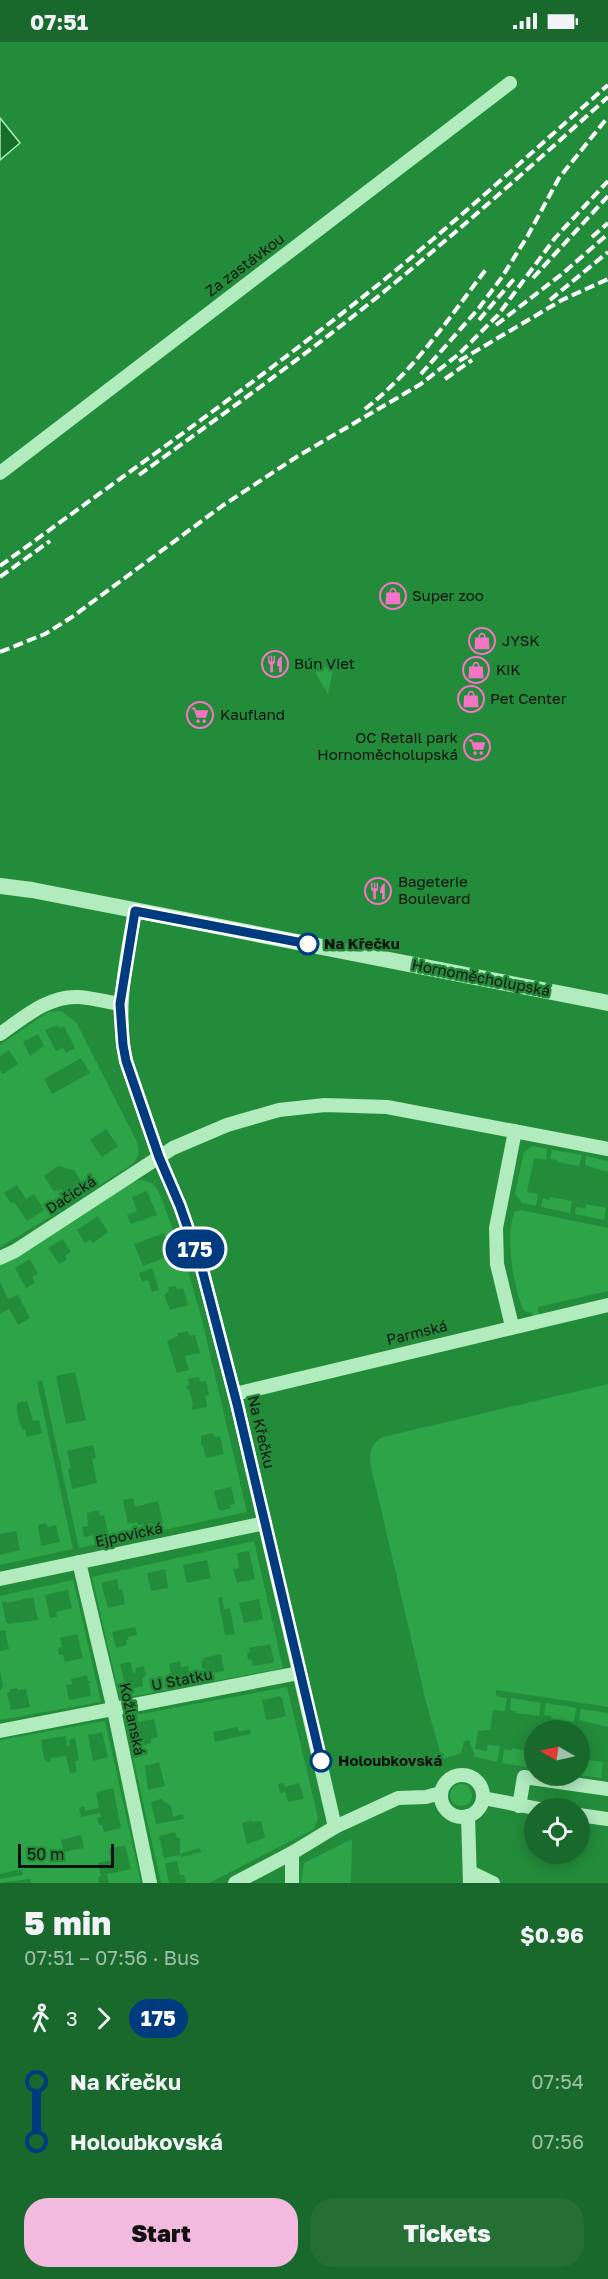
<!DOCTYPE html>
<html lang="en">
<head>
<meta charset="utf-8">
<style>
	:root { --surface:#1a692c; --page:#236f34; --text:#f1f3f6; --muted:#9fbfa9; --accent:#f3bae0 }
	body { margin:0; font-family:"Golos Text",sans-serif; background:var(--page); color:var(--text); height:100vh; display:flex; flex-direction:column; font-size:22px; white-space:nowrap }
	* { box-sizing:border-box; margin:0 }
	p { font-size:20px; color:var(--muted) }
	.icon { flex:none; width:33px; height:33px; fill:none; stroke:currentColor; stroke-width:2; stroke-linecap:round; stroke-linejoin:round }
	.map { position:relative; height:1841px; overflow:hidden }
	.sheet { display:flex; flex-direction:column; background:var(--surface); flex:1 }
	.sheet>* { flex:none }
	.badge { padding:0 12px; border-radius:20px; font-size:21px; line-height:39px }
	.needle { width:39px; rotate:279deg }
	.controls { position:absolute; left:524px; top:1678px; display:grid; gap:12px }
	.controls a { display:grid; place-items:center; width:66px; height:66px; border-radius:50%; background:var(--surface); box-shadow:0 3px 15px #0003; font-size:30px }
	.scale { position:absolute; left:18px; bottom:15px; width:96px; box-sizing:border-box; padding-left:6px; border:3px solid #111; border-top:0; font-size:16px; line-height:21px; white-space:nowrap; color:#111; -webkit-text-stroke:4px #238c3b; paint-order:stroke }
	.map>.badge { position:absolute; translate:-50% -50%; box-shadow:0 0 0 3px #fff }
	.legs { display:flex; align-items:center; gap:9px; height:66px; padding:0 24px; font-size:20px }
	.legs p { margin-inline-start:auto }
	.head { display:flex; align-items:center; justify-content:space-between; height:102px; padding:0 24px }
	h1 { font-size:33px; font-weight:800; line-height:45px }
	.button { display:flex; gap:12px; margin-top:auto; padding:12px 24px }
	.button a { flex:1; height:69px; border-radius:24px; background:var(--accent); color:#111; font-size:24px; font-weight:800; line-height:69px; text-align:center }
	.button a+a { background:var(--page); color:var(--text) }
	ul { padding:0 24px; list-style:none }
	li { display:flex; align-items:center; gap:21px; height:60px; font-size:22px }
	li i { display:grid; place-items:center; width:9px; height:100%; margin:0 8px; background:currentColor }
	li i::after { content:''; width:15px; height:15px; margin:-8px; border:4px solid; border-radius:50%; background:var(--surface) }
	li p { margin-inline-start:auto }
	li:first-child i { background:linear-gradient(#0000 50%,currentColor 0) }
	li:last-child i { background:linear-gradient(currentColor 50%,#0000 0) }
	.status { display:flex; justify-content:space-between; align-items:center; height:42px; padding:0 30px; background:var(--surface); direction:ltr }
	.status svg { height:16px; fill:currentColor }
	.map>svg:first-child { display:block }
	.green { fill:#2da447; fill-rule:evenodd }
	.water { fill:#186c2c; stroke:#a5ecb4; stroke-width:1.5 }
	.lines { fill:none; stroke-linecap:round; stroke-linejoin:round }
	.minor { stroke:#b1ebbe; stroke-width:14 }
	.tertiary { stroke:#b1ebbe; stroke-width:16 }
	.rail { stroke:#fff; stroke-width:4; stroke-dasharray:10 4.5; stroke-linecap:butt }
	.line-1-casing { stroke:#fff; stroke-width:14 }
	.line-1 { stroke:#003b80; stroke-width:9 }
	.stop-1-dot { fill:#fff; stroke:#003b80; stroke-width:3 }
	.labels { text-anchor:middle; stroke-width:5; stroke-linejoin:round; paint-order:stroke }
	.street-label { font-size:15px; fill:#111; stroke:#238c3b }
	.poi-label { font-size:15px; fill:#111; stroke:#238c3b; text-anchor:start }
	.stop-label { font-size:15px; font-weight:bold; fill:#111; stroke:#238c3b; text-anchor:start }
</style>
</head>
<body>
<div class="status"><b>07:51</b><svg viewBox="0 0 49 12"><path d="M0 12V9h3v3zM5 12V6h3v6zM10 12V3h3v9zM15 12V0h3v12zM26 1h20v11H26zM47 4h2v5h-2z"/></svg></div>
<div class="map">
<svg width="608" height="1841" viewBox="0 0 608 1841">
	<rect width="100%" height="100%" fill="#238c3b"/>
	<g class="green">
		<path d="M330,623L333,627L328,652L315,630Z"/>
		<path d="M61,969L76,980L136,1098C141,1109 139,1115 131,1123L60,1169L0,1205V1029L3,1032L18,1022L9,1008L0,1014V1003L48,970ZM57,983L59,986L64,984L75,1006L66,1011L63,1006L56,1009L45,988ZM38,992L44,1004L30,1014L23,1000ZM81,1016L90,1031L52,1052L44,1037ZM106,1087L118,1104L102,1115L90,1098ZM58,1124L74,1128L83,1142L67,1153L62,1147L59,1149L53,1148L44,1134ZM17,1143L26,1157L34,1152L44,1168L27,1179L14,1160L11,1161L4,1151Z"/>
		<path d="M533,1104L547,1107L546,1118L534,1116L527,1150L538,1152L536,1164L522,1161L515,1152L524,1110Z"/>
		<path d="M552,1108L582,1113L579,1124L557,1120V1118L550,1117Z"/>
		<path d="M586,1114L608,1119V1130L585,1123Z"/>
		<path d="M143,1138L152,1141L158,1148L187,1225L201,1274L247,1470L79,1506L42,1338L37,1340L73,1507L0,1523V1513L20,1508L16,1489L0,1492V1272L9,1267L18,1283L30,1276L18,1253L8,1257L0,1240V1222L134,1139ZM147,1149L157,1173L131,1182L127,1173L137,1169L132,1155ZM98,1174L108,1190L93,1201L90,1198L85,1201L77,1188ZM164,1191L171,1210L163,1213L164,1216L143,1224L134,1202ZM63,1197L71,1210L65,1214L67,1218L59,1222L48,1206ZM30,1217L38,1232L32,1235L35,1241L26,1246L15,1226ZM152,1226L159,1248L152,1250L148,1238L142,1240L139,1231ZM176,1244L177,1247L183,1246L188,1263L170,1268L164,1253L169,1249L168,1245ZM188,1289L190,1294L195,1293L200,1311L185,1314L189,1328L177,1331L167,1299L178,1294L177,1291ZM75,1330L86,1378L66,1382L56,1334ZM199,1335L200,1340L206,1339L209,1353L205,1354L207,1365L192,1368V1363L193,1362L189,1347L187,1348L186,1344L189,1343L188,1337ZM27,1359L33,1379L39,1378L42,1391L27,1395L25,1388H23C18,1379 16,1370 17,1361ZM213,1391L214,1395L220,1394L224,1412L206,1416L203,1403H201V1394ZM93,1403L96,1416L92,1417L97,1441L72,1447L68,1427L71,1426L67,1409ZM231,1445L235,1462L230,1463L231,1466L221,1469L218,1466L214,1449ZM133,1456L135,1465L158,1459L163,1480L152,1483L151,1481L138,1483L137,1480L128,1482L123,1458ZM99,1468L100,1474L104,1473L108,1490L84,1495L82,1485L88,1484L87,1471ZM46,1481L48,1485L56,1483L60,1500L41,1504L38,1483Z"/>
		<path d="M550,1155L572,1159L570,1171L541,1165L543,1156L549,1158Z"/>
		<path d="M586,1162L606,1166L604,1178L575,1172L576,1165L585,1167Z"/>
		<path d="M521,1168L608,1186V1249L538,1265L539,1275L533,1277L532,1271L524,1269C514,1249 504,1190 515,1170Z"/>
		<path d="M608,1342V1665L496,1648V1654L507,1656L505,1669L493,1668L490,1688L478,1689L475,1707L487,1709L488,1703L500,1704L497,1720L475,1715L469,1698L464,1699L461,1711L442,1717L426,1660L376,1446C372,1428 362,1405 383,1395Z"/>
		<path d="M254,1499L283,1626L120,1657L92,1535ZM249,1509L255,1537L237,1541L233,1527L239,1526L237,1511ZM207,1518L211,1536L187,1541L183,1523ZM165,1527L168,1546L151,1549L147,1531ZM117,1537L119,1548L122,1547L125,1562L108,1566L101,1541ZM222,1555L224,1567L230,1566L235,1592L225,1593L218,1556ZM259,1557L263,1577L244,1581L239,1561ZM135,1585L137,1593L128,1595L129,1597L126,1598L127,1603L116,1606L112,1590ZM270,1602L274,1618L273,1621L253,1624L251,1617L248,1618L247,1611L250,1610L249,1606ZM221,1612L224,1629L206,1632L205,1627H202L201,1620L204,1618L203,1616ZM180,1619L181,1625L188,1624L190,1635L172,1639L169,1622ZM131,1620L133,1631L136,1630L135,1626L144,1624L146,1634L142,1636L143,1644L126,1648L120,1622Z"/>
		<path d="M73,1538L101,1660L0,1678V1649L3,1644L0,1629V1609L9,1607L5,1588L0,1589V1554ZM68,1548L72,1566L56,1570L57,1575L50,1576L45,1553ZM33,1555L38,1578L9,1582L6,1580L2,1560L6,1559L7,1561ZM77,1592L83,1616L65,1620L63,1613H59L58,1606L62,1605L60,1596ZM87,1633L88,1639L92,1640L89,1641L91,1654L69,1658L66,1643L72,1642L71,1637ZM17,1646L18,1648L26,1647L30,1665L11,1668L7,1651L10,1650V1647Z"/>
		<path d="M287,1645L318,1776L314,1787L209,1841H186L184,1833H180L177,1819L165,1821L169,1841H161L124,1675ZM279,1654L282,1656L286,1674L269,1678L266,1677L262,1658ZM154,1677L158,1695L151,1697V1701L144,1703L143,1699L137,1700L133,1681ZM237,1685L239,1690L250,1687L251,1692L215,1700L213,1690ZM159,1720L165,1744L148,1748L145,1724ZM284,1741L285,1745L299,1741L304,1757L288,1760L285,1750L280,1751L278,1742ZM161,1757L171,1764L173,1775L183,1772L184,1777L156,1782L151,1760ZM251,1778L252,1780L261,1779L265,1796L247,1802L242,1781ZM175,1790L177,1796H180V1812L199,1806L202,1810L181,1815L180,1813L164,1816L159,1794Z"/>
		<path d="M511,1656L541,1661L539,1674L516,1671V1669L510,1668Z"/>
		<path d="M546,1661L576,1666L574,1680L551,1676V1674L544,1673Z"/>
		<path d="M581,1667L608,1671V1685L579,1678Z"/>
		<path d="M105,1679L141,1841H109L107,1832L131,1827L125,1803L109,1807L111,1818L98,1821L101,1834L98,1835L99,1841H31L30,1837L0,1841V1837L23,1833L22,1827L0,1832V1698ZM102,1690L108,1715L93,1719L88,1693ZM66,1694L67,1704L70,1703L69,1698L75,1696L79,1718L75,1719L77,1730L70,1731L66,1714L51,1716V1719L47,1720L44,1717L41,1698ZM113,1746L121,1786L104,1790L102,1783H99L97,1776L101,1775L100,1771L81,1775L79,1766L84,1764L85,1769L99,1766L96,1751ZM81,1793L84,1806L64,1810L61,1798Z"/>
		<path d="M512,1706L533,1710L531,1726L502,1721L504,1707L511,1709Z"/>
		<path d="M581,1717L603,1720L601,1736L579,1733Z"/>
		<circle cx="461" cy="1753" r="11"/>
		<path d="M352,1797L351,1841H301L304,1821Z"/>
	</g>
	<path class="water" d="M0,76L20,101L0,118Z"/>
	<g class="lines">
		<g class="minor">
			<path d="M0,431L510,41"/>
			<path d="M135,869C126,919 115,968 126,1019L159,1115L180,1164L202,1227L237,1362L335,1785"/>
			<path d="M0,992C23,976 49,953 79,955C93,956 107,960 120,962"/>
			<path d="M0,1216L15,1209L173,1106L227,1083L279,1068L325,1063L387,1065L608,1107"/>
			<path d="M512,1284L497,1222L496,1186L515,1089"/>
			<path d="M235,1352L608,1263"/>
			<path d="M79,1520L114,1668L150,1841"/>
			<path d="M0,1537L265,1481"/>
			<path d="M0,1689L299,1631"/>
			<circle cx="462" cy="1754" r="21"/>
			<path d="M483,1756L540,1767"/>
			<path d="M519,1764L524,1735L608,1747"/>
			<path d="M579,1773L608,1777"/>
			<path d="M468,1774L470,1841"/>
			<path d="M470,1830L493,1841"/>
			<path d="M235,1841L292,1811L335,1785L398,1756L426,1755L441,1751"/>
			<path d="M292,1841V1811"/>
		</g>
		<path class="tertiary" d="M0,844L32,848L608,961"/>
		<g class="rail">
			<path d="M592,195L608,181"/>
			<path d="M533,236L608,154"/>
			<path d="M550,258L608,210"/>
			<path d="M479,278L514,237"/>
			<path d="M496,283L562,232L608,192"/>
			<path d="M459,319L562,258L608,237"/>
			<path d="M421,332L479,266L502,235L527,195L559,136L608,75"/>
			<path d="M445,337L472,318"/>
			<path d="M365,367C415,328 449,276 487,226"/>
			<path d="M139,433C222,373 306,313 386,248C462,186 535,121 608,55"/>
			<path d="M0,524C127,431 256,341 379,242C457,179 532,110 608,43"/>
			<path d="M0,535L50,499"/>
			<path d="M0,610L45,592L72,575L222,464L298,414L421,342L459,312L498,273L555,196L608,139"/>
		</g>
	</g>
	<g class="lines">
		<defs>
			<path id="line-1" d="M308,902L135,869L120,962L123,1003L126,1019L159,1115L180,1164L202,1227L237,1362L321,1719"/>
		</defs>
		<use href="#line-1" class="line-1-casing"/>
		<use href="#line-1" class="line-1"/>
	</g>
	<defs>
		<symbol id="shop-ring" viewBox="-11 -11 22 22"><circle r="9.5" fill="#238c3b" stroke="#f674c5" stroke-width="1.5"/><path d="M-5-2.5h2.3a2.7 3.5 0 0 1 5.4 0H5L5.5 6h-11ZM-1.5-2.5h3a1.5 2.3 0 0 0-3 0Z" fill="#f674c5"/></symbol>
		<symbol id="restaurant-ring" viewBox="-11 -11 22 22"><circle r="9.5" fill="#238c3b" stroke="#f674c5" stroke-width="1.5"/><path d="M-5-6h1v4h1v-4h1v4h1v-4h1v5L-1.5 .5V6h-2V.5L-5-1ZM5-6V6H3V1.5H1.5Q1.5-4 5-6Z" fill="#f674c5"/></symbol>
		<symbol id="supermarket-ring" viewBox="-11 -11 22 22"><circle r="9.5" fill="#238c3b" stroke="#f674c5" stroke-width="1.5"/><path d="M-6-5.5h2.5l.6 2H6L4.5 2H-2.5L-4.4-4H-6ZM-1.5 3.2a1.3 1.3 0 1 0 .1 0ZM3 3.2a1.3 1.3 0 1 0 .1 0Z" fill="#f674c5"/></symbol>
	</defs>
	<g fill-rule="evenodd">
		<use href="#shop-ring" x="378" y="539" width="30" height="30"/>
		<use href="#shop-ring" x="467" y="584" width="30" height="30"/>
		<use href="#restaurant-ring" x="260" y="607" width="30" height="30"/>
		<use href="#shop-ring" x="461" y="613" width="30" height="30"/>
		<use href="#shop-ring" x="456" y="642" width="30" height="30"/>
		<use href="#supermarket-ring" x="185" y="658" width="30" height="30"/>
		<use href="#supermarket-ring" x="462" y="690" width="30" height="30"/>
		<use href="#restaurant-ring" x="363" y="834" width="30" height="30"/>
	</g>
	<g class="stop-1-dot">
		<circle cx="308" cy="902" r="10"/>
		<circle cx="321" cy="1719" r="10"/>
	</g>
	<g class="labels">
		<g class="street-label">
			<text transform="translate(245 223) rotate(-37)" y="5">Za zastávkou</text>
			<text transform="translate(481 936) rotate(11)" y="5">Hornoměcholupská</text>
			<text transform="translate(71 1153) rotate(-33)" y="5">Dačická</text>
			<text transform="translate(417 1291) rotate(-14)" y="5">Parmská</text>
			<text transform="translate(261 1390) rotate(77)" y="5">Na Křečku</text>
			<text transform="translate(129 1493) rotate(-12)" y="5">Ejpovická</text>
			<text transform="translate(182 1638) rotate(-11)" y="5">U Statku</text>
			<text transform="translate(132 1677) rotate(78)" y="5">Kožlanská</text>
		</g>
		<g class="poi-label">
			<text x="412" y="559">Super zoo</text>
			<text x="502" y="604">JYSK</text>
			<text x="294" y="627">Bún Viet</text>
			<text x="496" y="633">KiK</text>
			<text x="490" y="662">Pet Center</text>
			<text x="220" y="678">Kaufland</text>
			<text x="458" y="701" text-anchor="end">OC Retail park<tspan x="458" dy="17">Hornoměcholupská</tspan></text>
			<text x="398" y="845">Bageterie<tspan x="398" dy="17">Boulevard</tspan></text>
		</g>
		<g class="stop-label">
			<text x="324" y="907">Na Křečku</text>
			<text x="338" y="1724">Holoubkovská</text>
		</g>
	</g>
</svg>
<div class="controls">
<a><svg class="needle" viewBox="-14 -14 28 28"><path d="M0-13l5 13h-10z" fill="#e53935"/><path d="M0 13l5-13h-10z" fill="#9fbfa9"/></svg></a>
<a><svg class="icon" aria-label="locate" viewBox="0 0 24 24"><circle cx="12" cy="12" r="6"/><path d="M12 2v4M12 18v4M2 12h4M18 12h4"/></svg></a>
</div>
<div class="scale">50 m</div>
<b class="badge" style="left:195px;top:1207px;background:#003b80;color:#fff">175</b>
</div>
<section class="sheet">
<div class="head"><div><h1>5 min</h1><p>07:51 – 07:56 · Bus</p></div><b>$0.96</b></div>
<div class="legs"><svg class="icon" aria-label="walk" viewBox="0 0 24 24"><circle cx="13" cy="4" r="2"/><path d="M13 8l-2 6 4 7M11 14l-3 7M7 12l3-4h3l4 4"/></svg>3<svg class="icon" aria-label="forward" viewBox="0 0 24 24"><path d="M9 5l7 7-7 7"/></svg><b class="badge" style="background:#003b80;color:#fff">175</b></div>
<ul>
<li><i style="color:#003b80"></i><b>Na Křečku</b><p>07:54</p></li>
<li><i style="color:#003b80"></i><b>Holoubkovská</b><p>07:56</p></li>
</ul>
<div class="button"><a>Start</a><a>Tickets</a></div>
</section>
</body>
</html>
